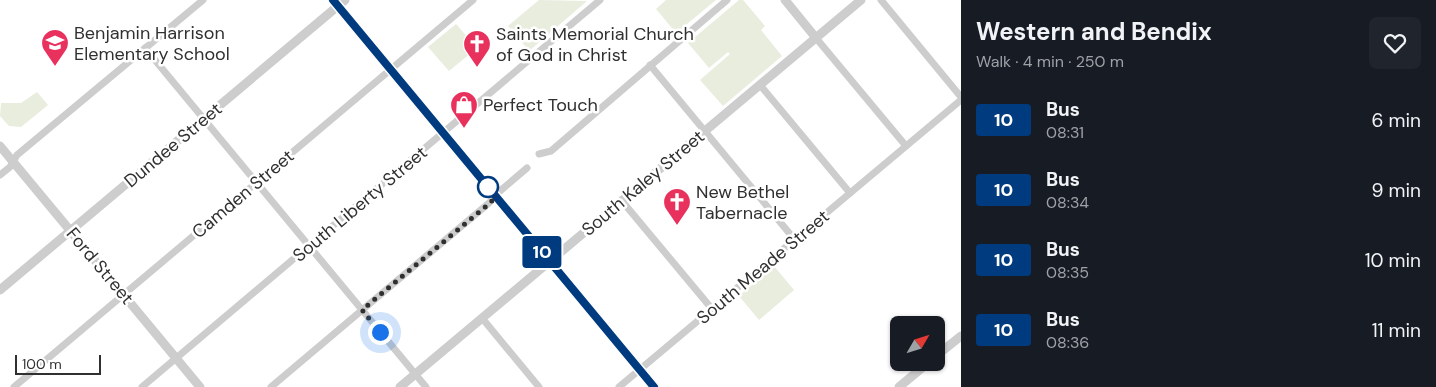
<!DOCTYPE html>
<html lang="en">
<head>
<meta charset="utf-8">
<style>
	:root { --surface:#171b24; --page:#20242c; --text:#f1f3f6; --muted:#9ea1a6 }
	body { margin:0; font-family:"DM Sans",sans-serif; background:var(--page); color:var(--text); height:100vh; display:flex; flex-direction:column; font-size:19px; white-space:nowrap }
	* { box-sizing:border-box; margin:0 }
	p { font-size:16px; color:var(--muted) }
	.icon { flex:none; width:28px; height:28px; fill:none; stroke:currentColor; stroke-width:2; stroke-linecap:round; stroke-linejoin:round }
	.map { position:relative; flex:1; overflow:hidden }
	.drawer { display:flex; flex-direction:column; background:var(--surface); width:475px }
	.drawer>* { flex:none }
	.badge { padding:0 10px; border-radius:4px; font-size:18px; line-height:32px }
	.needle { width:32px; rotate:51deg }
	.buttons { position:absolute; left:890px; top:316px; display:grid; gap:10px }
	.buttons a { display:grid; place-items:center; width:55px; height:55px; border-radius:8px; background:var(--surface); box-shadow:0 1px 4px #0004; font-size:25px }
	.scale { position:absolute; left:15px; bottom:12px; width:86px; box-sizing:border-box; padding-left:5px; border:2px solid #303030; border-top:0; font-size:14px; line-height:18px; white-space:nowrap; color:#303030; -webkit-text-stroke:4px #fff; paint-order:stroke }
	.you { position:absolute; width:25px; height:25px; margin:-12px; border:4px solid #fff; border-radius:50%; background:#1a73e8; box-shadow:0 0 0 8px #1a73e833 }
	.map>.badge { position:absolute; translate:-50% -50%; box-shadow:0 0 0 2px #fff }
	.round { display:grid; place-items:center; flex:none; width:52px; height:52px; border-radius:8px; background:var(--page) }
	.overview { display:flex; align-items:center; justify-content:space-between; height:85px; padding:0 15px }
	h1 { font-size:24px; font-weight:700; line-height:38px }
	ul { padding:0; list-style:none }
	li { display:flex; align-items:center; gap:15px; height:70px; padding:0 15px }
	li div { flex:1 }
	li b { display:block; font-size:19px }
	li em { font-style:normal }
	li .badge { min-width:55px; font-weight:700; text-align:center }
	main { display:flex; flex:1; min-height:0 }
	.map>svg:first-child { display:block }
	.green { fill:#e9edde }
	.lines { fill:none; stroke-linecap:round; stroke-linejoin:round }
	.minor { stroke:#cdcdcd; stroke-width:7 }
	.tertiary { stroke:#cdcdcd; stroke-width:9 }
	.primary { stroke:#a8a8a8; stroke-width:10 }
	.line-casing { stroke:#fff; stroke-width:11 }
	.line { stroke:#003b80; stroke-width:8 }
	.walk { stroke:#303030; stroke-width:5; stroke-dasharray:0 9 }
	.stop-dot { fill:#fff; stroke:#003b80; stroke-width:2.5 }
	.labels { text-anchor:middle; stroke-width:5; stroke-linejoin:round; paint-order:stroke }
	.poi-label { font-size:18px; fill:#303030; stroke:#fff; text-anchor:start }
	.street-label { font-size:18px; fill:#303030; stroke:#fff }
</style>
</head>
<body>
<main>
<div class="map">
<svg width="961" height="387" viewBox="0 0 961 387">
	<rect width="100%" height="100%" fill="#fff"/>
	<g class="green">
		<path d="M539,0L587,1L529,51L508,26Z"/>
		<path d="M666,0H716L676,33L656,9Z"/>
		<path d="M739,0H743L765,26L761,30L782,56L723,106L700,80L730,54L728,52L709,68L688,43Z"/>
		<path d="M456,24L477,48L449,71L428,47Z"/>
		<path d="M37,92L48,105L21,127L9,126L0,116L1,103H21Z"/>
		<path d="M774,266L794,290L759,320L739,296Z"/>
	</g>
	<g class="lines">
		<g class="minor">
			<path d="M881,0L961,97"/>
			<path d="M816,38L906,146"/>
			<path d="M145,48L426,387"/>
			<path d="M650,65L795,240"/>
			<path d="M760,85L850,193"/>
			<path d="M539,154L551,151L727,0"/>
			<path d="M0,175L10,167L17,155L203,0"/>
			<path d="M622,201L712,309"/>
			<path d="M482,318L539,387"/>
			<path d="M14,387L473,0"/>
			<path d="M142,387L600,0"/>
			<path d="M271,387L489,203L500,191L527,168"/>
			<path d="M619,387L961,100"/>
		</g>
		<g class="tertiary">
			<path d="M785,0L816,38"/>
			<path d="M0,146L200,387"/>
			<path d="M0,290L345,0"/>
			<path d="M936,356L961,336"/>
			<path d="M400,387L861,0"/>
			<path d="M899,387L929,362"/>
		</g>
		<path class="primary" d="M333,0L654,387"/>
	</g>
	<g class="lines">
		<defs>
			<path id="line" d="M333,0L654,387"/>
		</defs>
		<use href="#line" class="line-casing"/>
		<use href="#line" class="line"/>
		<path class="walk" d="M380,332L362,310L490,203L496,196L488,187"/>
	</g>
	<defs>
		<symbol id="school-pin" viewBox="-11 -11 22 30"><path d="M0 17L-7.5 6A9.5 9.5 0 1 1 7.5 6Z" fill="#e9315e" stroke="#fff"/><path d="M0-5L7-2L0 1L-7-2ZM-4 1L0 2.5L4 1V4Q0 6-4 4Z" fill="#fff"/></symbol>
		<symbol id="church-pin" viewBox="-11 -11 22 30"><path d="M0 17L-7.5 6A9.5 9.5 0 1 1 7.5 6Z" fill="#e9315e" stroke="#fff"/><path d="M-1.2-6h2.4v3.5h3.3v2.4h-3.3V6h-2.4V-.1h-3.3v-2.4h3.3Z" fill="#fff"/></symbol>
		<symbol id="shop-pin" viewBox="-11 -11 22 30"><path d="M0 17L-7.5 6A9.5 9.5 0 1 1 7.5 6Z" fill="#e9315e" stroke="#fff"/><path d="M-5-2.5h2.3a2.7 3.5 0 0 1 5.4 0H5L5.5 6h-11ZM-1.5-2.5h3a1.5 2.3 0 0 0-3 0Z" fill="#fff"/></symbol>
	</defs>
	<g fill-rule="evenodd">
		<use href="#school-pin" x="39" y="27" width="32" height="43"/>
		<use href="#church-pin" x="461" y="28" width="32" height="43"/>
		<use href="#shop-pin" x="448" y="89" width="32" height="43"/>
		<use href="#church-pin" x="661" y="186" width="32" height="43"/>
	</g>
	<circle class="stop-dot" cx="488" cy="187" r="10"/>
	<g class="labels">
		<g class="poi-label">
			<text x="74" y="39">Benjamin Harrison<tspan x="74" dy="21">Elementary School</tspan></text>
			<text x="496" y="40">Saints Memorial Church<tspan x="496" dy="21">of God in Christ</tspan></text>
			<text x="483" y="111">Perfect Touch</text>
			<text x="696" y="198">New Bethel<tspan x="696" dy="21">Tabernacle</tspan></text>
		</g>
		<g class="street-label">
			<text transform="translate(173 145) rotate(-40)" y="6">Dundee Street</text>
			<text transform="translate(643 183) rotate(-40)" y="6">South Kaley Street</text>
			<text transform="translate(243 194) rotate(-40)" y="6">Camden Street</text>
			<text transform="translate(360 204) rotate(-40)" y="6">South Liberty Street</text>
			<text transform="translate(100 266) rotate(50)" y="6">Ford Street</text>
			<text transform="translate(763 267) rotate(-40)" y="6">South Meade Street</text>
		</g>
	</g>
</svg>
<div class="buttons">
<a><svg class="needle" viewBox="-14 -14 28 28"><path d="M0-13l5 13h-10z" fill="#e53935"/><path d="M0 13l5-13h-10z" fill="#9ea1a6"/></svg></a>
</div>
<div class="scale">100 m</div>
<div class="you" style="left:380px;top:332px"></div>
<b class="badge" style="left:542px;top:252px;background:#003b80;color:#fff">10</b>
</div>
<section class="drawer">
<div class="overview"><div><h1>Western and Bendix</h1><p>Walk · 4 min · 250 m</p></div><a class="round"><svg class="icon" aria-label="heart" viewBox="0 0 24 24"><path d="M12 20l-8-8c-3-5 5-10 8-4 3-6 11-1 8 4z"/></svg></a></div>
<ul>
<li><span class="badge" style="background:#003b80;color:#fff">10</span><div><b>Bus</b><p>08:31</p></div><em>6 min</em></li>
<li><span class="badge" style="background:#003b80;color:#fff">10</span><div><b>Bus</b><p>08:34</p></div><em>9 min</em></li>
<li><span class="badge" style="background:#003b80;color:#fff">10</span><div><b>Bus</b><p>08:35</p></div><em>10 min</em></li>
<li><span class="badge" style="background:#003b80;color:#fff">10</span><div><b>Bus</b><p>08:36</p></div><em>11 min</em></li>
</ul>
</section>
</main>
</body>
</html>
